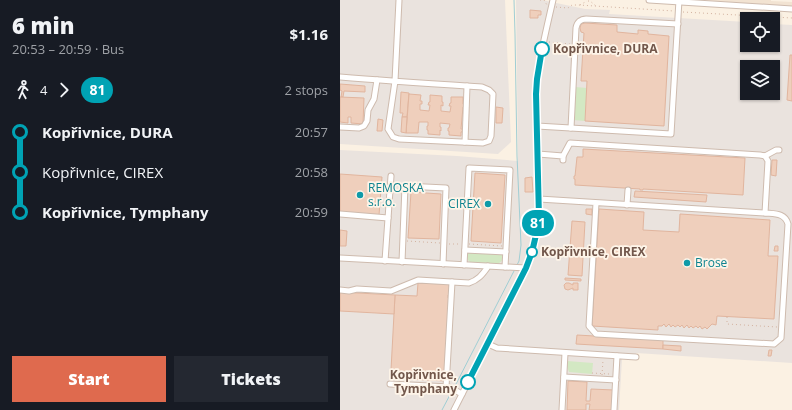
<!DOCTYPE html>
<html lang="en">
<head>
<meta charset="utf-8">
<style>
	:root { --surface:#171b24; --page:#242831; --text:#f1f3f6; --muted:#9ea1a6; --accent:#df6a4e }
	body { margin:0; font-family:"Open Sans",sans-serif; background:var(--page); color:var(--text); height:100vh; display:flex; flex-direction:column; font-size:15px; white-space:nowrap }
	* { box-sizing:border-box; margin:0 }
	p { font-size:13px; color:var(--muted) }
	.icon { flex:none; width:22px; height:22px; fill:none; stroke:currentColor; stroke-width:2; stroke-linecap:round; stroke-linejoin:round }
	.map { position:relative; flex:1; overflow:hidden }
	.drawer { display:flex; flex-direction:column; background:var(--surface); width:340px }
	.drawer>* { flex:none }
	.badge { padding:0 8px; border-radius:13px; font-size:14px; line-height:26px }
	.tools { position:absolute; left:400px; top:12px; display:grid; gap:8px }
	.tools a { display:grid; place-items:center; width:40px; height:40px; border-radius:0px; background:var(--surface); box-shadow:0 1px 3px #0004; font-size:20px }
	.map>.badge { position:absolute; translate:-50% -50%; box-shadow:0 0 0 2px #fff }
	.legs { display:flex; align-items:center; gap:6px; height:44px; padding:0 12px; font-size:13px }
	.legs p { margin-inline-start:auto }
	.summary { display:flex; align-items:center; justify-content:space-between; height:68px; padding:0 12px }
	h1 { font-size:22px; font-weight:800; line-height:30px }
	.action { display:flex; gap:8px; margin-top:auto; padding:8px 12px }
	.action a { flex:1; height:46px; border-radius:0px; background:var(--accent); color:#fff; font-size:16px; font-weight:800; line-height:46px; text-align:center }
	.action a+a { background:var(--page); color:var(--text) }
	ul { padding:0 12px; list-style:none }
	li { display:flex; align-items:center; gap:14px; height:40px; font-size:15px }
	li i { display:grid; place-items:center; width:6px; height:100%; margin:0 5px; background:currentColor }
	li i::after { content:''; width:10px; height:10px; margin:-5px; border:3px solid; border-radius:50%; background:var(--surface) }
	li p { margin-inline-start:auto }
	li:first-child i { background:linear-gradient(#0000 50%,currentColor 0) }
	li:last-child i { background:linear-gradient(currentColor 50%,#0000 0) }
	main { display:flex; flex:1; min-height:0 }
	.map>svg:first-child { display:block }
	.residential { fill:#f2e3d2 }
	.industrial { fill:#eae3de; fill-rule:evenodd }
	.green { fill:#d3e8c3 }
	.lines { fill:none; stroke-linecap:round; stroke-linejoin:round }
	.stream { stroke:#a0ced4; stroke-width:1 }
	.building { fill:#efcfbc; stroke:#e1b59e }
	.minor-casing { stroke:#cebbae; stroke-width:7 }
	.path { stroke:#d3b2a0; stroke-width:1; stroke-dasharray:1 3; stroke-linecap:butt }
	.minor { stroke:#fff; stroke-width:5 }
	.line-1-casing { stroke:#fff; stroke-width:9 }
	.line-1 { stroke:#00a3b4; stroke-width:6 }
	.stop-1-dot { fill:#fff; stroke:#00a3b4; stroke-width:2 }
	.culture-dot { fill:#0f9aa8; stroke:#fef5e9; stroke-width:1.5 }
	.labels { text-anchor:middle; stroke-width:3.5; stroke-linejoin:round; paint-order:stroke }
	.stop-label { font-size:12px; font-weight:bold; fill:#72574b; stroke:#fef5e9; text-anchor:start }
	.culture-label { font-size:12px; fill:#0d838f; stroke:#fef5e9; text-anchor:start }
</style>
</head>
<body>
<main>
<section class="drawer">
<div class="summary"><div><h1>6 min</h1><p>20:53 – 20:59 · Bus</p></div><b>$1.16</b></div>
<div class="legs"><svg class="icon" aria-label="walk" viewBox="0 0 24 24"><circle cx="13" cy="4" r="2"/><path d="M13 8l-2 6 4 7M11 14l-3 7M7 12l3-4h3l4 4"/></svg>4<svg class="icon" aria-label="forward" viewBox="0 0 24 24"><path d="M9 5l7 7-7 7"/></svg><b class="badge" style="background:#00a3b4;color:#fff">81</b><p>2 stops</p></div>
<ul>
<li><i style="color:#00a3b4"></i><b>Kopřivnice, DURA</b><p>20:57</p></li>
<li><i style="color:#00a3b4"></i><span>Kopřivnice, CIREX</span><p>20:58</p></li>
<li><i style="color:#00a3b4"></i><b>Kopřivnice, Tymphany</b><p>20:59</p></li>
</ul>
<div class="action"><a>Start</a><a>Tickets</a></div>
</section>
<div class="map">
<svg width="452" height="410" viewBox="0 0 452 410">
	<rect width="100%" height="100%" fill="#fbf1e3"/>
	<path class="residential" d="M360,0H431V1L452,2V6Z"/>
	<g class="industrial">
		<path d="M0,0H165L171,142L158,154L0,144Z"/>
		<path d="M176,0H202L245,9L270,10L269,14L407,22V45H433V24L452,25V363L296,353V359H282L279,410H0V150L117,156L178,161ZM407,67H433V93H407Z"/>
	</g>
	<g class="green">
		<path d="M235,87L247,88L245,121L233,120Z"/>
		<path d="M128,252L163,254C163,258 163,261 159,263C156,265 134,264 130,262C127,260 127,257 127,253Z"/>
		<path d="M227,361L253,363L252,374L229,372L226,364Z"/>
	</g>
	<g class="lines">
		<g class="stream">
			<path d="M174,0L175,34L177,156L181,245L179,261L177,265"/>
			<path d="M114,388L174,271"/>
			<path d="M102,410L112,391"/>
		</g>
	</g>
	<g class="building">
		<path d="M190,10L201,11V15H198V18H190Z"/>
		<path d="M245,23L277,25V32L298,34V30L308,31V34L329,36L324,126L245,121L247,81H241L244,33L241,32L240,28L241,24Z"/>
		<path d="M450,55H452V101L447,100Z"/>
		<path d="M0,84L25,86V92L4,91L3,97H1L2,91L0,90Z"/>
		<path d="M61,92L69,93L67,117H62L63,113H60Z"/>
		<path d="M69,94L81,95L80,101H82V104H80V110L89,111L90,105H88L89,102H90V95L102,96V102H103V106L101,105V111L110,112L111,106H109L110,103H111V97H123V104H124V107H123L121,129H123L122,132H121V136L109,135V131H108V128H109L110,124L100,123V127H101V131L100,130V135L88,134V130H87V126H88V122H79L78,133H66Z"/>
		<path d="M0,97L24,98L23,124L11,123V117H8V123L0,122Z"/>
		<path d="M156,107L163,108L162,123H156Z"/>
		<path d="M62,117H67L66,133L61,132Z"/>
		<path d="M38,119L43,120L42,131H37Z"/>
		<path d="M243,149L405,158L403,195L303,189V190H300V189L235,185V179H234V176H235L237,157H243Z"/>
		<path d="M432,160H437L436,176L431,175Z"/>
		<path d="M135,173L165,175L161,243L131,241Z"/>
		<path d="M0,174L42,177L39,215L0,212Z"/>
		<path d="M192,177L193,192H185V178Z"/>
		<path d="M295,191L367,195L366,202L294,197Z"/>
		<path d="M71,192L101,194L99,239L68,238Z"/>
		<path d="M246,209H252V215L246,214Z"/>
		<path d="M259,209L304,212L303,230L339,232L340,214L430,220L428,256H438L434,319L377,316L376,325L372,324L367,329L365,327L362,329L360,326L358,328L356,326L353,328L351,326L349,328L347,325L344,328L342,325L340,327L338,325L335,327L333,325L331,327L329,324L326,327L324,324L322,326H318V330L252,326Z"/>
		<path d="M232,221L245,222L242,276L228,275Z"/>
		<path d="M0,230L7,231L6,246H0Z"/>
		<path d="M435,246H438V251H434Z"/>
		<path d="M225,278L241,279V281L225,280Z"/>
		<path d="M78,283L110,284V295H108V298H109L105,381L51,378V372H53V370H51L55,295L77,296Z"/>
		<path d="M226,283H229L233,285V283H238V290H233V288L228,290L225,289L224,285Z"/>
		<path d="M0,292L55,295L54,314L0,311Z"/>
		<path d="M237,335L323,340V349L236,344Z"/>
		<path d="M323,345L341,346V351L323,349Z"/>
		<path d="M429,350H432L431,356H428Z"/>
		<path d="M228,381L247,382L246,401H250L251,389L274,390L273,410H249L250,404H246V410H227Z"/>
	</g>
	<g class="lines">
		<defs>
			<g id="minor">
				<path d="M309,0L452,9"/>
				<path d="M0,77C47,81 95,84 142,87L149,90L153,94L151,136L149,141L143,143L59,139L53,137L48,129L55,81L59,0"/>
				<path d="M197,126L331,134L339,0"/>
				<path d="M0,127L19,128L24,126L27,121L28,110L34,99L37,80"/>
				<path d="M231,128L236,28C237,22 241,19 246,19L338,24"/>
				<path d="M125,142L127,86"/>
				<path d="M198,154L223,156V160"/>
				<path d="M223,156L230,143L420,155L425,156L436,150H439"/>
				<path d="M425,156L428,161L425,213"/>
				<path d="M199,199L425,213C435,214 445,213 448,224L441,338L434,344L256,334L249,326L256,203"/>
				<path d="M287,205L288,190"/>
				<path d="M0,214L48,218"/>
				<path d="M125,250L166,252"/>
				<path d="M0,258L186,268"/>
				<path d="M45,261L51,176"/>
				<path d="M62,262L65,186L106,188L103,264"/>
				<path d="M124,265L129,168L170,170L165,267"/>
				<path d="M0,290L9,291L17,289L51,291L78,280L129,283C138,280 142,275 147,268L148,266"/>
				<path d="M148,344L157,348L296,357"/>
				<path d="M224,377L276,380"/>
				<path d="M50,384L109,387L122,394"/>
				<path d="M106,387L112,282"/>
				<path d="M114,410L186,268C193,253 198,235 199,218C200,206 199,194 199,182C198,152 195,123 196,93C198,62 206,31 213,0"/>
				<path d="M222,410L225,353"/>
				<path d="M274,410L277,356"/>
			</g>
		</defs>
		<use href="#minor" class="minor-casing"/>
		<g class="path">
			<path d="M200,0H204L207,5"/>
			<path d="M248,1H250L256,6"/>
			<path d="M240,5L247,1"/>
			<path d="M216,7L228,8L232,5H239L334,11"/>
			<path d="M343,12L452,18"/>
			<path d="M209,42L230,44"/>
			<path d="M239,44L243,45"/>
			<path d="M67,241L100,243"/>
			<path d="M109,244H120"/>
			<path d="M129,244L162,246"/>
			<path d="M387,317V324L437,327"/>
			<path d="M252,373L269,374"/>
			<path d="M262,375L263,360"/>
		</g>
		<use href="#minor" class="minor"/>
	</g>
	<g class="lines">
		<defs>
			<path id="line-1" d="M128,382L186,268L192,252L196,235L199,218L196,94L197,79L202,49"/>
		</defs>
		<use href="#line-1" class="line-1-casing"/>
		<use href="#line-1" class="line-1"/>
	</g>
	<g class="stop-1-dot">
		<circle cx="202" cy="49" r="7"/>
		<circle cx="192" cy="252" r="5"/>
		<circle cx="128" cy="382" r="7"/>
	</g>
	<g class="culture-dot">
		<circle cx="20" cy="195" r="4"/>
		<circle cx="148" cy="204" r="4"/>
		<circle cx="347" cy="263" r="4"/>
	</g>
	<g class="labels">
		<g class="stop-label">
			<text x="213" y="53">Kopřivnice, DURA</text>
			<text x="201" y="256">Kopřivnice, CIREX</text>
			<text x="117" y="379" text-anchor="end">Kopřivnice,<tspan x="117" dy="14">Tymphany</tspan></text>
		</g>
		<g class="culture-label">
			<text x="28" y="192">REMOSKA<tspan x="28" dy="14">s.r.o.</tspan></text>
			<text x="140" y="208" text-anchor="end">CIREX</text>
			<text x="355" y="267">Brose</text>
		</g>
	</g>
</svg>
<div class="tools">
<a><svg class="icon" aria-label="locate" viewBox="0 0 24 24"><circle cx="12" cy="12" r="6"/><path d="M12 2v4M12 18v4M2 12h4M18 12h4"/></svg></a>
<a><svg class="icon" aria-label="layers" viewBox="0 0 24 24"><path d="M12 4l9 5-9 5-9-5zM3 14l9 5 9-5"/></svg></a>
</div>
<b class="badge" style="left:198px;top:223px;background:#00a3b4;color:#fff">81</b>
</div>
</main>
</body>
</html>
